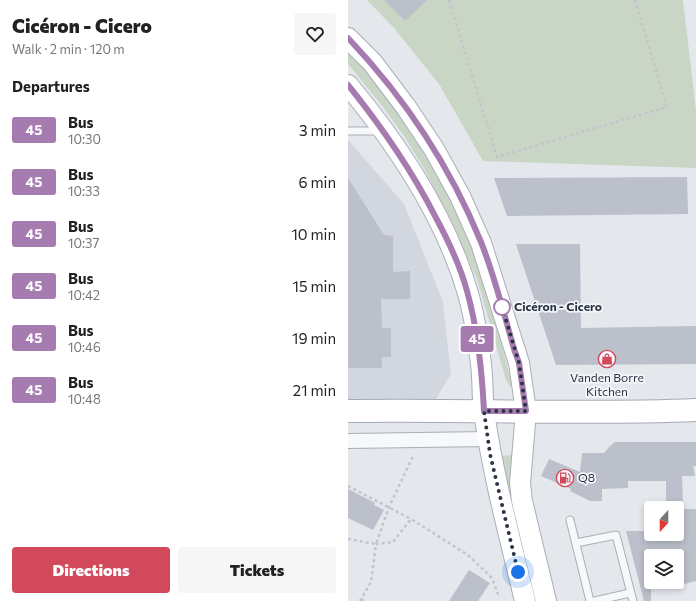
<!DOCTYPE html>
<html lang="en">
<head>
<meta charset="utf-8">
<style>
	:root { --surface:#fff; --page:#f6f6f6; --text:#222; --muted:#767676; --accent:#d1495b }
	body { margin:0; font-family:Commissioner,sans-serif; background:var(--page); color:var(--text); height:100vh; display:flex; flex-direction:column; font-size:15px; white-space:nowrap }
	* { box-sizing:border-box; margin:0 }
	p { font-size:13px; color:var(--muted) }
	.icon { flex:none; width:22px; height:22px; fill:none; stroke:currentColor; stroke-width:2; stroke-linecap:round; stroke-linejoin:round }
	.map { position:relative; flex:1; overflow:hidden }
	.details { display:flex; flex-direction:column; background:var(--surface); width:348px }
	.details>* { flex:none }
	.badge { padding:0 8px; border-radius:3px; font-size:14px; line-height:26px }
	.needle { width:26px; rotate:201deg }
	.tools { position:absolute; left:296px; top:501px; display:grid; gap:8px }
	.tools a { display:grid; place-items:center; width:40px; height:40px; border-radius:4px; background:var(--surface); box-shadow:0 2px 6px #0003; font-size:20px }
	.you { position:absolute; width:20px; height:20px; margin:-10px; border:3px solid #fff; border-radius:50%; background:#1a73e8; box-shadow:0 0 0 6px #1a73e833 }
	.map>.badge { position:absolute; translate:-50% -50%; box-shadow:0 0 0 2px #fff }
	h2 { padding:0 12px; font-size:15px; line-height:36px }
	.round { display:grid; place-items:center; flex:none; width:42px; height:42px; border-radius:4px; background:var(--page) }
	.head { display:flex; align-items:center; justify-content:space-between; height:68px; padding:0 12px }
	h1 { font-size:19px; font-weight:800; line-height:30px }
	.action { display:flex; gap:8px; margin-top:auto; padding:8px 12px }
	.action a { flex:1; height:46px; border-radius:4px; background:var(--accent); color:#fff; font-size:16px; font-weight:800; line-height:46px; text-align:center }
	.action a+a { background:var(--page); color:var(--text) }
	ul { padding:0; list-style:none }
	li { display:flex; align-items:center; gap:12px; height:52px; padding:0 12px }
	li div { flex:1 }
	li b { display:block; font-size:15px }
	li em { font-style:normal }
	li .badge { min-width:44px; font-weight:700; text-align:center }
	main { display:flex; flex:1; min-height:0 }
	.map>svg:first-child { display:block }
	.built { fill:#d2d6de }
	.green { fill:#c9d6c5 }
	.building { fill:#bbc0ca }
	.lines { fill:none; stroke-linecap:round; stroke-linejoin:round }
	.service-casing { stroke:#a9aeb7; stroke-width:9 }
	.minor-casing { stroke:#a9aeb7; stroke-width:16 }
	.secondary-casing { stroke:#a9aeb7; stroke-width:22 }
	.primary-casing { stroke:#a3abb8; stroke-width:24 }
	.path { stroke:#c2c5cb; stroke-width:2.5; stroke-dasharray:3 3; stroke-linecap:butt }
	.service { stroke:#f7f8fa; stroke-width:7 }
	.minor { stroke:#f7f8fa; stroke-width:14 }
	.secondary { stroke:#fff; stroke-width:20 }
	.primary { stroke:#fff; stroke-width:22 }
	.line-casing { stroke:#fff; stroke-width:9 }
	.line { stroke:#a67cb0; stroke-width:6 }
	.walk { stroke:#2b3445; stroke-width:4; stroke-dasharray:0 7.2 }
	.stop-dot { fill:#fff; stroke:#a67cb0; stroke-width:2 }
	.labels { text-anchor:middle; stroke-width:3.5; stroke-linejoin:round; paint-order:stroke }
	.stop-label { font-size:12px; font-weight:bold; fill:#2b3445; stroke:#f4f6f9; text-anchor:start }
	.poi-label { font-size:12px; fill:#2b3445; stroke:#f4f6f9 }
</style>
</head>
<body>
<main>
<section class="details">
<div class="head"><div><h1>Cicéron - Cicero</h1><p>Walk · 2 min · 120 m</p></div><a class="round"><svg class="icon" aria-label="heart" viewBox="0 0 24 24"><path d="M12 20l-8-8c-3-5 5-10 8-4 3-6 11-1 8 4z"/></svg></a></div>
<h2>Departures</h2>
<ul>
<li><span class="badge" style="background:#a67cb0;color:#fff">45</span><div><b>Bus</b><p>10:30</p></div><em>3 min</em></li>
<li><span class="badge" style="background:#a67cb0;color:#fff">45</span><div><b>Bus</b><p>10:33</p></div><em>6 min</em></li>
<li><span class="badge" style="background:#a67cb0;color:#fff">45</span><div><b>Bus</b><p>10:37</p></div><em>10 min</em></li>
<li><span class="badge" style="background:#a67cb0;color:#fff">45</span><div><b>Bus</b><p>10:42</p></div><em>15 min</em></li>
<li><span class="badge" style="background:#a67cb0;color:#fff">45</span><div><b>Bus</b><p>10:46</p></div><em>19 min</em></li>
<li><span class="badge" style="background:#a67cb0;color:#fff">45</span><div><b>Bus</b><p>10:48</p></div><em>21 min</em></li>
</ul>
<div class="action"><a>Directions</a><a>Tickets</a></div>
</section>
<div class="map">
<svg width="348" height="601" viewBox="0 0 348 601">
	<rect width="100%" height="100%" fill="#e4e7ec"/>
	<path class="built" d="M0,140L56,204L95,302L103,374L84,405L0,406Z"/>
	<g class="green">
		<path d="M19,0H335L348,111V168L135,161L91,84L46,28Z"/>
		<path d="M0,51L25,78L46,104L89,173L110,213L126,251L145,311L164,385L162,387L158,380L129,279L103,221L74,165L56,136L35,107L0,64Z"/>
		<path d="M164,455L165,476L162,486L159,487L150,456Z"/>
	</g>
	<g class="building">
		<path d="M36,0H79L57,21Z"/>
		<path d="M339,177L340,214L159,216L146,178Z"/>
		<path d="M0,178L36,235L45,236V272L62,271V299H33L34,328H43V357H34V368H0Z"/>
		<path d="M168,244H232L233,328L348,326V364L208,365Z"/>
		<path d="M267,442H348V466H345L347,476H334L335,508H318V481H280V488L254,489V501H242L222,491L223,489L193,476L201,459L232,472L234,453H256L261,447Z"/>
		<path d="M0,489L27,503L26,505L36,510L25,530L0,518Z"/>
		<path d="M329,509H348V581L329,586V556H303V601H296L278,531H303V534H329Z"/>
		<path d="M121,570L142,583L130,601H101Z"/>
	</g>
	<g class="lines">
		<defs>
			<g id="service">
				<path d="M0,131H32"/>
				<path d="M222,520L242,601"/>
				<path d="M228,543L268,535L285,601"/>
				<path d="M247,601L282,593"/>
			</g>
			<path id="minor" d="M0,441L140,439"/>
			<g id="secondary">
				<path d="M0,38L24,62L58,107L86,149L112,196L133,243L171,363L178,411L172,483L174,501L198,601"/>
				<path d="M0,85C50,145 96,214 119,290C126,313 130,340 133,364C135,380 134,396 136,412C145,476 162,538 177,601"/>
			</g>
			<path id="primary" d="M0,411C116,409 232,415 348,410"/>
		</defs>
		<use href="#service" class="service-casing"/>
		<use href="#minor" class="minor-casing"/>
		<use href="#secondary" class="secondary-casing"/>
		<use href="#primary" class="primary-casing"/>
		<g class="path">
			<path d="M101,0L149,157L319,107L287,0"/>
			<path d="M0,486L63,519"/>
			<path d="M0,539L28,544L41,507L65,456"/>
			<path d="M13,599L17,601"/>
			<path d="M12,601L23,582L28,544L45,542L63,519L120,555L144,578L151,597"/>
		</g>
		<use href="#service" class="service"/>
		<use href="#minor" class="minor"/>
		<use href="#secondary" class="secondary"/>
		<use href="#primary" class="primary"/>
	</g>
	<g class="lines">
		<defs>
			<path id="line" d="M0,38C56,97 102,166 133,242C147,277 156,314 166,349L171,363L178,411H136C134,371 130,330 119,291C112,265 100,240 87,216C63,169 33,126 0,85"/>
		</defs>
		<use href="#line" class="line-casing"/>
		<use href="#line" class="line"/>
		<path class="walk" d="M154,307L171,363L178,411H136L142,454L170,572"/>
	</g>
	<defs>
		<symbol id="shop-ring" viewBox="-11 -11 22 22"><circle r="9.5" fill="#f4f6f9" stroke="#d1495b" stroke-width="1.5"/><path d="M-5-2.5h2.3a2.7 3.5 0 0 1 5.4 0H5L5.5 6h-11ZM-1.5-2.5h3a1.5 2.3 0 0 0-3 0Z" fill="#d1495b"/></symbol>
		<symbol id="fuel-ring" viewBox="-11 -11 22 22"><circle r="9.5" fill="#f4f6f9" stroke="#d1495b" stroke-width="1.5"/><path d="M-5.5-6h7V0h2V4h1.3V-2.5L3-4.5l.8-.8L6-3V5H2.5V1h-1V6h-7ZM-4.2-4.7v3.2H.2V-4.7Z" fill="#d1495b"/></symbol>
	</defs>
	<g fill-rule="evenodd">
		<use href="#shop-ring" x="249" y="349" width="20" height="20"/>
		<use href="#fuel-ring" x="207" y="468" width="20" height="20"/>
	</g>
	<circle class="stop-dot" cx="154" cy="307" r="8"/>
	<g class="labels">
		<g class="stop-label">
			<text x="166" y="311">Cicéron - Cicero</text>
		</g>
		<g class="poi-label">
			<text x="259" y="382">Vanden Borre<tspan x="259" dy="14">Kitchen</tspan></text>
			<text x="230" y="482" text-anchor="start">Q8</text>
		</g>
	</g>
</svg>
<div class="tools">
<a><svg class="needle" viewBox="-14 -14 28 28"><path d="M0-13l5 13h-10z" fill="#e53935"/><path d="M0 13l5-13h-10z" fill="#767676"/></svg></a>
<a><svg class="icon" aria-label="layers" viewBox="0 0 24 24"><path d="M12 4l9 5-9 5-9-5zM3 14l9 5 9-5"/></svg></a>
</div>
<div class="you" style="left:170px;top:572px"></div>
<b class="badge" style="left:129px;top:339px;background:#a67cb0;color:#fff">45</b>
</div>
</main>
</body>
</html>
